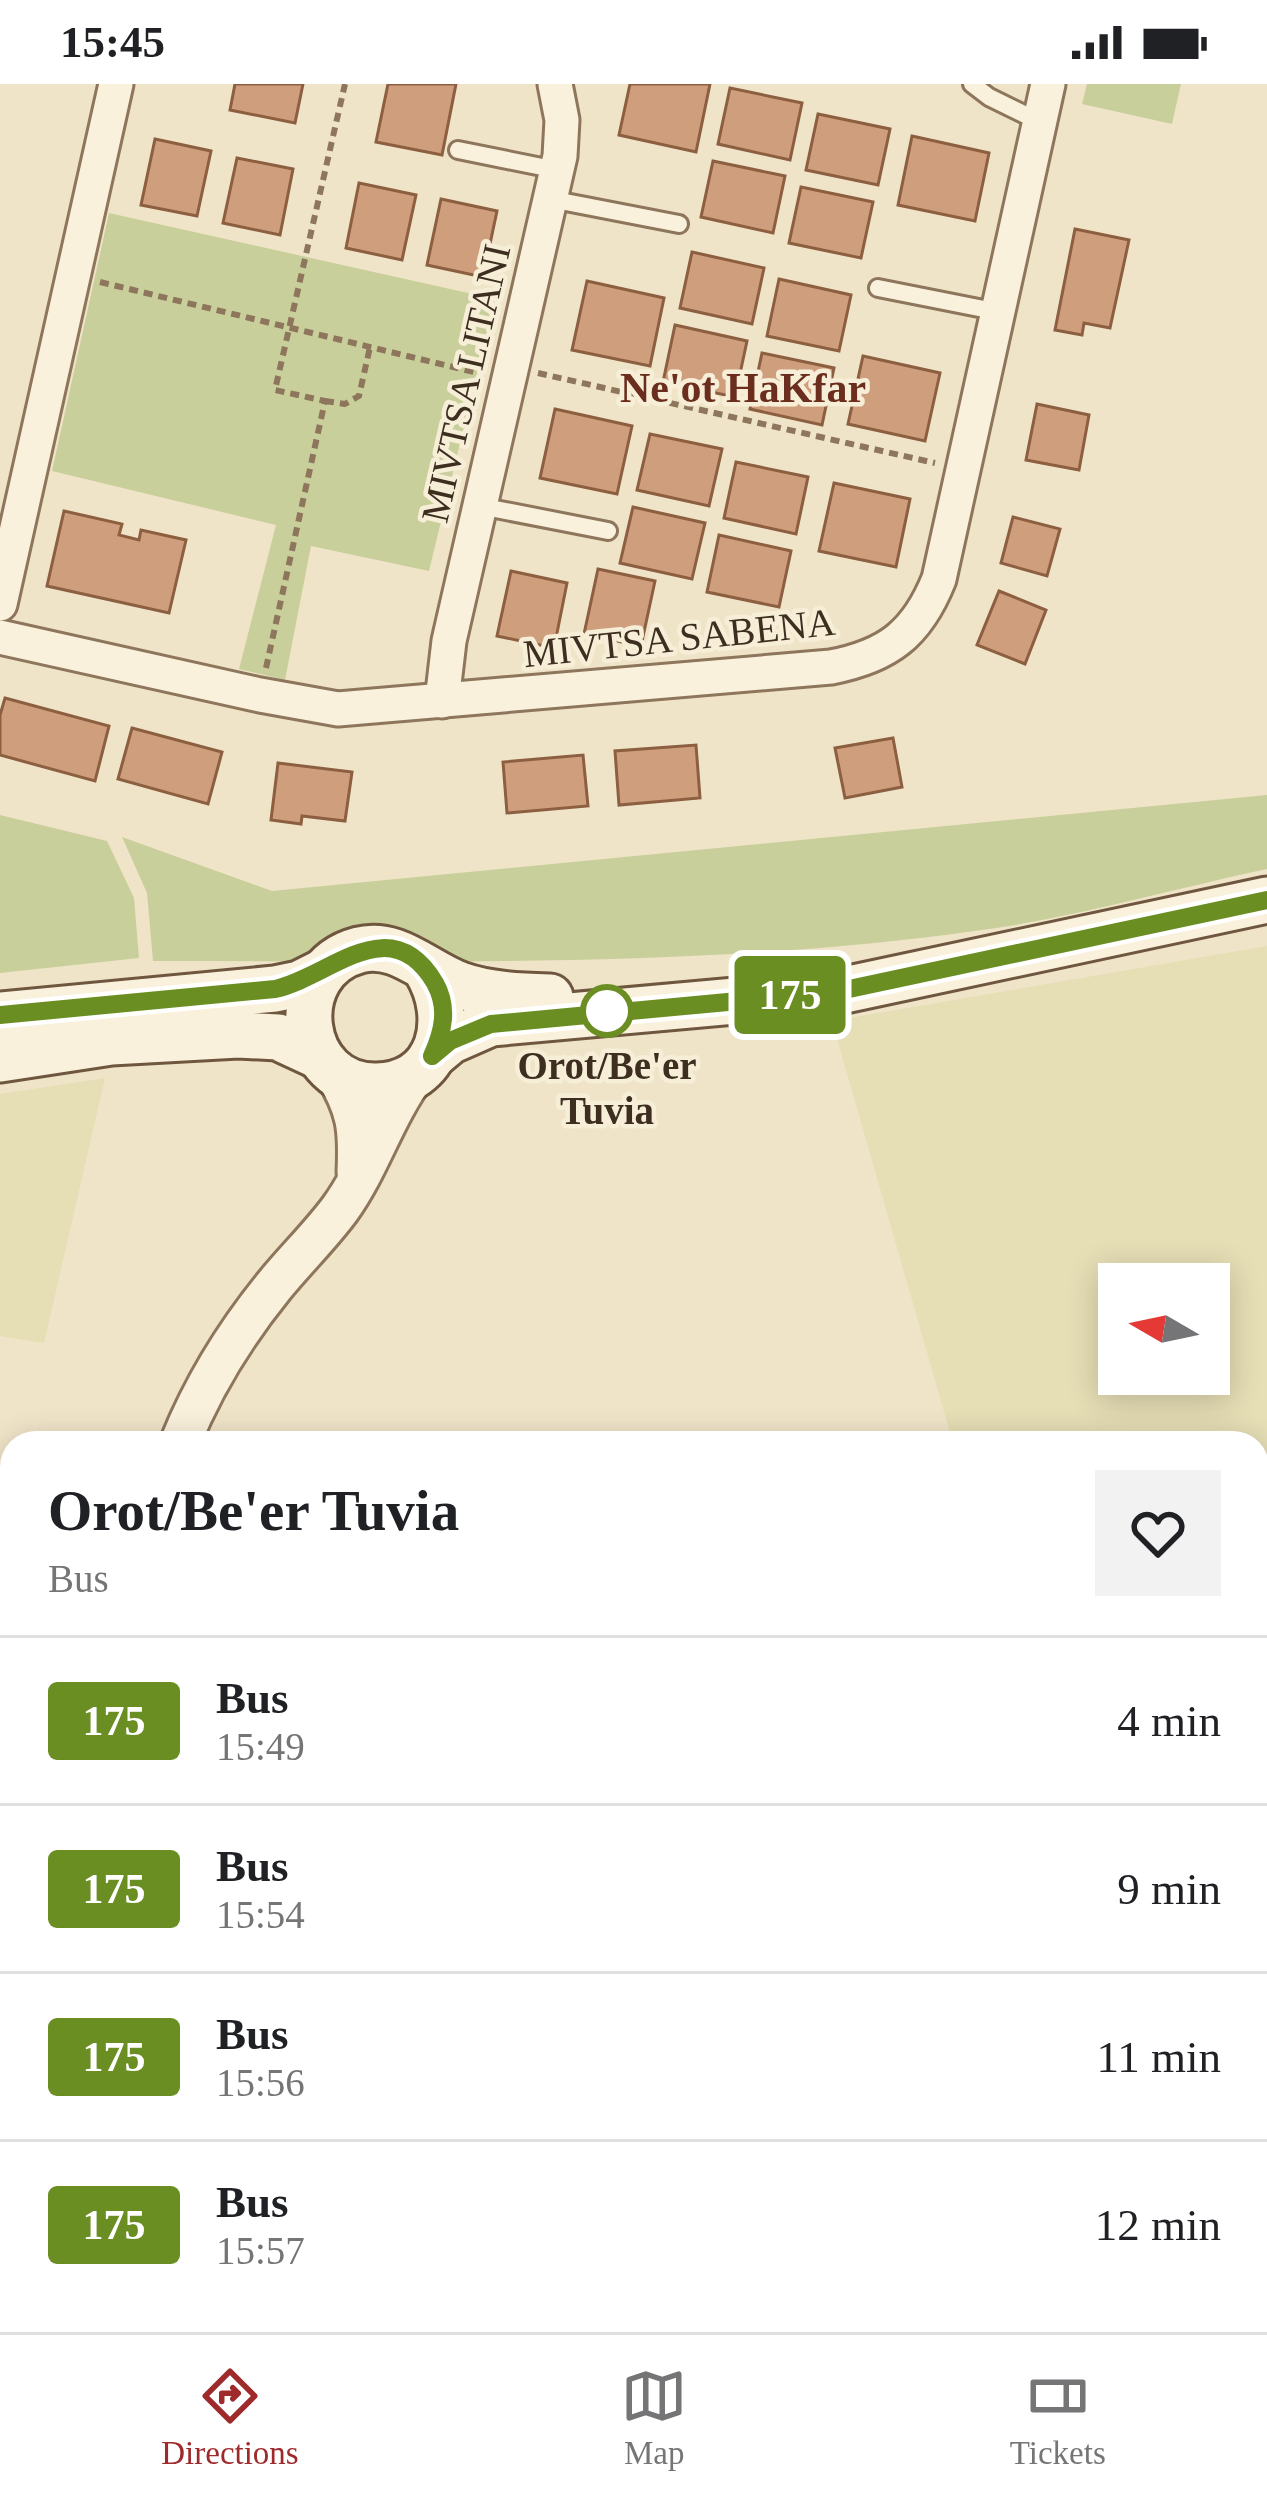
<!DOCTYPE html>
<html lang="en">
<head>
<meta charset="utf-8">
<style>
	:root { --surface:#fff; --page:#f2f2f2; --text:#202124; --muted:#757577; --line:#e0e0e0; --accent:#9e2a2b }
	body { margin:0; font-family:"Times New Roman",serif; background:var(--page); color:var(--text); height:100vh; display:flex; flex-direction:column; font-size:45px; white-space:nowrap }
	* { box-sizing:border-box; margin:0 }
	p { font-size:39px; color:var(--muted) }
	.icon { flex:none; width:66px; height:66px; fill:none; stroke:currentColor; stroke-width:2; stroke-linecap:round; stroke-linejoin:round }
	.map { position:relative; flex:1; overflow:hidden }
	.sheet { position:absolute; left:0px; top:1347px; width:1269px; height:903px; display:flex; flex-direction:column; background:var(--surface); border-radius:36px 36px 0 0; box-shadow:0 6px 30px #0003 }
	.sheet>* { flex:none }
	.badge { padding:0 24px; border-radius:9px; font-size:42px; line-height:78px }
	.needle { width:78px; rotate:279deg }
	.controls { position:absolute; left:1098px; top:1179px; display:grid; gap:24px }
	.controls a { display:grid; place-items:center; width:132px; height:132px; border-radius:0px; background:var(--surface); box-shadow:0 6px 30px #0003; font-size:60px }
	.map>.badge { position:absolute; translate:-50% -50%; box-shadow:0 0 0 6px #fff }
	.round { display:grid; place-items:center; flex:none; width:126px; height:126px; border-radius:0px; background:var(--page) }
	.headline { display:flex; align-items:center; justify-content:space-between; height:204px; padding:0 48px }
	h1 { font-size:57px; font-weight:700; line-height:90px }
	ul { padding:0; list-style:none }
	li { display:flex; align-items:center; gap:36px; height:168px; padding:0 48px; border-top:3px solid var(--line) }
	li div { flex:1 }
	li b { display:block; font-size:45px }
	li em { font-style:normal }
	li .badge { min-width:132px; font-weight:700; text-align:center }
	.status { display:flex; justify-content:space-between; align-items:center; height:84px; padding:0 60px; background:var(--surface); direction:ltr }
	.status svg { height:33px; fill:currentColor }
	.dock { display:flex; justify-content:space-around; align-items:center; height:168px; border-top:3px solid var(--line); background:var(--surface); font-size:33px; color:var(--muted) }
	.dock a { display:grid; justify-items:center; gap:6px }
	.dock .current { color:var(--accent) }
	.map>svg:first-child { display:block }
	.farmland { fill:#e6deb5; fill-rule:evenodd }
	.green { fill:#c9cf9b }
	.building { fill:#cf9f7d; stroke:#8d5f41; stroke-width:3 }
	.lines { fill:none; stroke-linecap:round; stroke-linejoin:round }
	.service-casing { stroke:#8d765c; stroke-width:22 }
	.minor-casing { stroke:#8d765c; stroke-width:39 }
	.tertiary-casing { stroke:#8d765c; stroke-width:45 }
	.secondary-casing { stroke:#6f573f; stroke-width:51 }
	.path { stroke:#8d765c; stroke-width:6; stroke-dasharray:9 6; stroke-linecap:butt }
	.service { stroke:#faf1dc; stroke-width:16 }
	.minor { stroke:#faf1dc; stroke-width:33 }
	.tertiary { stroke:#faf1dc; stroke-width:39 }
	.secondary { stroke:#faf1dc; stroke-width:45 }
	.line-casing { stroke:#fff; stroke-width:27 }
	.line { stroke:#6b8e23; stroke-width:18 }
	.stop-dot { fill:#fff; stroke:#6b8e23; stroke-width:6 }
	.labels { text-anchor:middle; stroke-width:9; stroke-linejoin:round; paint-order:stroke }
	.street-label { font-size:39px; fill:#3d2e20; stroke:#f7eed8 }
	.stop-label { font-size:39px; font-weight:bold; fill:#3d2e20; stroke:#f7eed8 }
	.neighbourhood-label { font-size:42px; font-weight:bold; fill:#6b2e1e; stroke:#f7eed8 }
</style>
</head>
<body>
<div class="status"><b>15:45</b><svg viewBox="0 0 49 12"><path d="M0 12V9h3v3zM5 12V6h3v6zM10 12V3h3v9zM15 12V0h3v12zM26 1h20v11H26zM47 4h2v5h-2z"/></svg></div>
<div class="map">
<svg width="1267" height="2248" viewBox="0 0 1267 2248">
	<rect width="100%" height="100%" fill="#f0e4c8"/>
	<g class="farmland">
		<path d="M1267,862V2248H317L319,2238H1257V1359H953L832,937ZM1119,1200H1209V1290H1119Z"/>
		<path d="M105,994L44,1259L0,1252V1010Z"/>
	</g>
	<g class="green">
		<path d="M1087,0H1181L1172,40L1082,20Z"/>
		<path d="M109,129L495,215L429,487L311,462L285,596L239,585L276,441L52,387Z"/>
		<path d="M1267,711V785C1173,805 1077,833 982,846C708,885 428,877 153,877L147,809L122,753L272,807Z"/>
		<path d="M0,731L107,757L134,814L139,874L0,889Z"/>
	</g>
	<g class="building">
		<path d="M235,0H303L295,39L230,26Z"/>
		<path d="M388,0H456L442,71L376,58Z"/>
		<path d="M630,0H710L696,68L619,51Z"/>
		<path d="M730,4L802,19L790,76L718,60Z"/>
		<path d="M818,30L890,45L878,101L806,86Z"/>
		<path d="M912,52L989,69L975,137L898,121Z"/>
		<path d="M155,55L211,67L197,132L141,121Z"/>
		<path d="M237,74L293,85L280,151L223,139Z"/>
		<path d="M713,77L785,92L773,149L701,133Z"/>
		<path d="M359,99L416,111L402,176L346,164Z"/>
		<path d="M801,103L873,118L861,174L789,159Z"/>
		<path d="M441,115L497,127L483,193L427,181Z"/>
		<path d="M1075,145L1129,156L1110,244L1084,239L1082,251L1055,246Z"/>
		<path d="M692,168L764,184L752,240L680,224Z"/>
		<path d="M779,195L851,211L839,267L767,252Z"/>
		<path d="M587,197L664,214L650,282L572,266Z"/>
		<path d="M675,241L747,257L735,313L663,298Z"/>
		<path d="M762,269L834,284L822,341L750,325Z"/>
		<path d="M863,272L940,289L925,357L848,340Z"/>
		<path d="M1037,320L1089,331L1079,386L1026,376Z"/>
		<path d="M555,325L632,342L617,410L540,394Z"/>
		<path d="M650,350L722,365L709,422L637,406Z"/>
		<path d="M736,378L808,393L796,450L724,434Z"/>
		<path d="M834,399L910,415L896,483L819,467Z"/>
		<path d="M633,423L705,439L692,495L620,479Z"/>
		<path d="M64,427L122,440L119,451L139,456L141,446L186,456L169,529L47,502Z"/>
		<path d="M1013,433L1060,445L1047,492L1001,479Z"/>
		<path d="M719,451L791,467L779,523L707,508Z"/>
		<path d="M598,485L655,497L641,562L584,550Z"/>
		<path d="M511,487L567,499L554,564L497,552Z"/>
		<path d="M999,507L1046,526L1025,580L977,561Z"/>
		<path d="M5,614L109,642L95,697L0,671V631Z"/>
		<path d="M132,644L222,668L208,720L118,695Z"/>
		<path d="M893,654L902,703L845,714L835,664Z"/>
		<path d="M696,661L700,714L619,721L615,667Z"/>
		<path d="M583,671L588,722L507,729L503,678Z"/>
		<path d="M278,679L352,688L345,737L302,732L301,740L271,736Z"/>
	</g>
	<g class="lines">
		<defs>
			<g id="service">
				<path d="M972,0L989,13L1040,38"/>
				<path d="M458,66L557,86"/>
				<path d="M550,115L679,140"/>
				<path d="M878,204L999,228"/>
				<path d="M480,422L608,447"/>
			</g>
			<g id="minor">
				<path d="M0,520L116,0"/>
				<path d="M0,553L260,611L338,625L831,583C888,572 917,550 939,495L1048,0"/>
				<path d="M442,617L449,557L560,72L562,36L555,0"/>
				<path d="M398,2238L450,2248"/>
			</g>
			<g id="tertiary">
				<path d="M334,988C357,1025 359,1045 357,1088"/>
				<path d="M180,1359C203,1302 235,1250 274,1202C296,1175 320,1152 340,1125C371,1082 384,1032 417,988"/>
				<path d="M0,2202L12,2128"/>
			</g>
			<g id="secondary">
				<path d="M427,887C455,934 442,1000 377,1002C297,1004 283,886 359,866C397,856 426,889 460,901C488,911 520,912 550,913"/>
				<path d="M0,931L275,905L299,900L323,888"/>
				<path d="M432,972L450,957L491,939L835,908L1267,816"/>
				<path d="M0,975L111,958L238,951L278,953L319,972"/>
			</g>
		</defs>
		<use href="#service" class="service-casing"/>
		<use href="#minor" class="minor-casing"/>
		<use href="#tertiary" class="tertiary-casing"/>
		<use href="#secondary" class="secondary-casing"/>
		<g class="path">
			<path d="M100,198L478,289"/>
			<path d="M538,289L935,379"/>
			<path d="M325,317L345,320L359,312L370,263"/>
			<path d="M266,584L325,317L275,306L345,0"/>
		</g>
		<use href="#service" class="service"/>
		<use href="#minor" class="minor"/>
		<use href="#tertiary" class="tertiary"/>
		<use href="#secondary" class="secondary"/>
	</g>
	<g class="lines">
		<defs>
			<path id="line" d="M0,931L275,905C330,893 390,823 435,899C449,924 443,948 432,972L450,957L491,940L835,908L1267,816"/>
		</defs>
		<use href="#line" class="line-casing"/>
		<use href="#line" class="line"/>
	</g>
	<circle class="stop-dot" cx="607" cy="927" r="24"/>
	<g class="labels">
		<g class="street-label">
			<text transform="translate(465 299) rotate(-77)" y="14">MIVTSA LITANI</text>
			<text transform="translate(679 553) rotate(-6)" y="14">MIVTSA SABENA</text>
		</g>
		<g class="stop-label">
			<text x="607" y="995">Orot/Be'er<tspan x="607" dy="45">Tuvia</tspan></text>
		</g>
		<g class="neighbourhood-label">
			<text x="743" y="318">Ne'ot HaKfar</text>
		</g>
	</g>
</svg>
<div class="controls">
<a><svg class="needle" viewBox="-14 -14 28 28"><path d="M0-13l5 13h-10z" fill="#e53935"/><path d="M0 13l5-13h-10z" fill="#757577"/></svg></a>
</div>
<b class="badge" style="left:790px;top:911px;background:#6b8e23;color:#fff">175</b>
<section class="sheet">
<div class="headline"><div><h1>Orot/Be'er Tuvia</h1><p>Bus</p></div><a class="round"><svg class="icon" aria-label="heart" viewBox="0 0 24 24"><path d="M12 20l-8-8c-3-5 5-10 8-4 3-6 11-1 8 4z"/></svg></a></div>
<ul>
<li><span class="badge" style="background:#6b8e23;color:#fff">175</span><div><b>Bus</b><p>15:49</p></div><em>4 min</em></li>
<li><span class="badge" style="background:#6b8e23;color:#fff">175</span><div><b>Bus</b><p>15:54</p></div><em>9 min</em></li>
<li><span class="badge" style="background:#6b8e23;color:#fff">175</span><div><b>Bus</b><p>15:56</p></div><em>11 min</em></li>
<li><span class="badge" style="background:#6b8e23;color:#fff">175</span><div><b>Bus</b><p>15:57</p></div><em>12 min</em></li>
</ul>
</section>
</div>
<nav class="dock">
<a class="current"><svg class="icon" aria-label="directions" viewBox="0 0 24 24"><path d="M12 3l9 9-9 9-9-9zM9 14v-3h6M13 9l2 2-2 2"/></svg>Directions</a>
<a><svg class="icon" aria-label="map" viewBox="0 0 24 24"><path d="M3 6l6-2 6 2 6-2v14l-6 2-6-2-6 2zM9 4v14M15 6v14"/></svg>Map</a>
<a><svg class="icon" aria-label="tickets" viewBox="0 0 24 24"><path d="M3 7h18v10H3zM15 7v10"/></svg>Tickets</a>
</nav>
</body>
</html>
